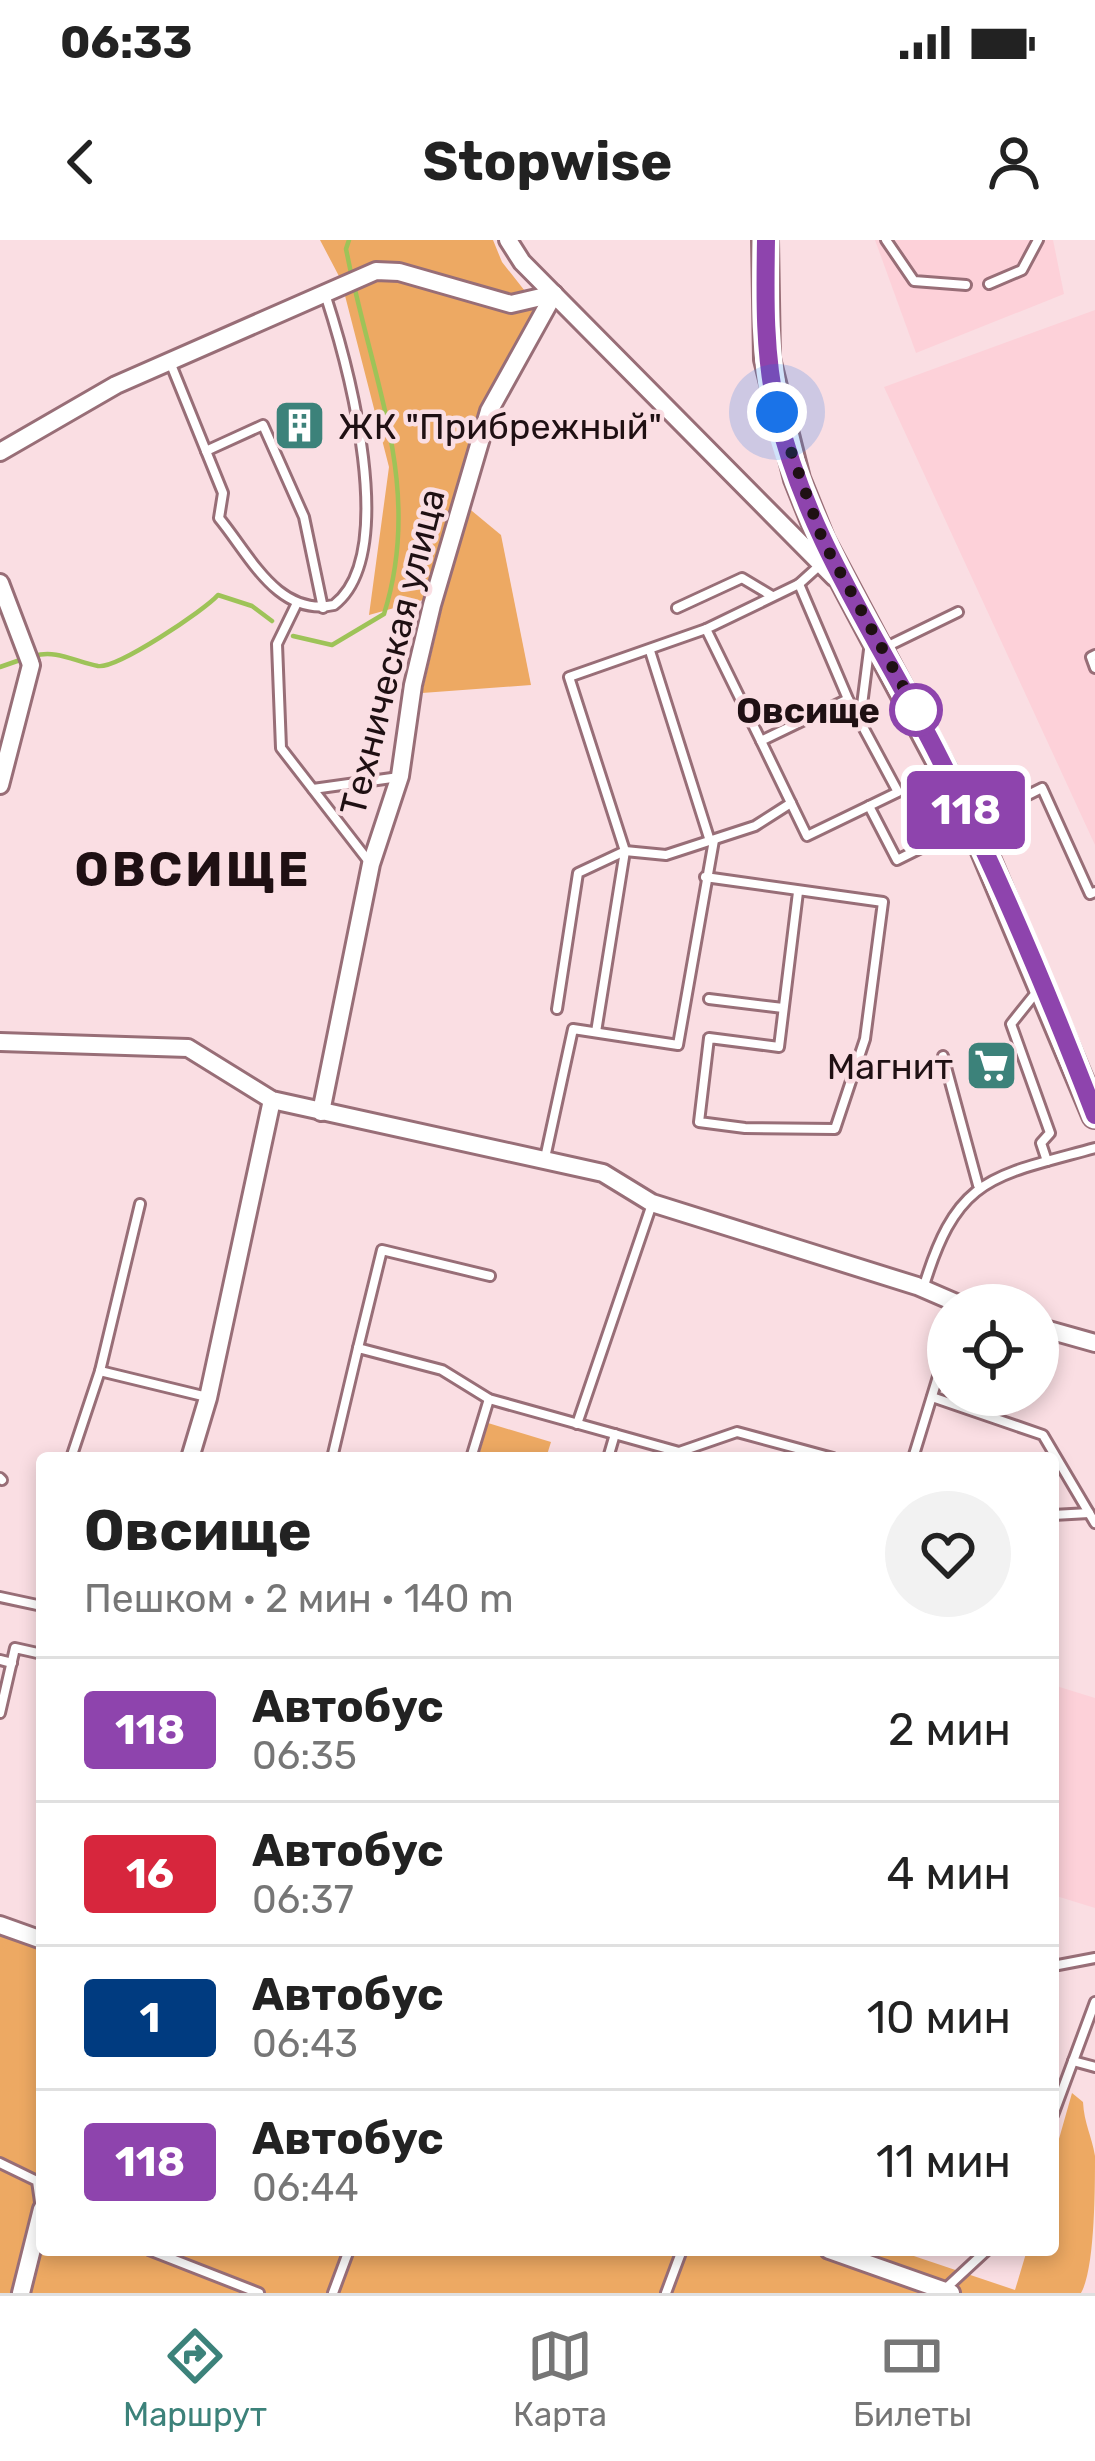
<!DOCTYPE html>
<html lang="ru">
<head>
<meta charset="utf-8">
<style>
	:root { --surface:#fff; --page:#f2f2f2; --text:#222; --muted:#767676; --line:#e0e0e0; --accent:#3c827a }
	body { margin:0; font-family:Rubik,sans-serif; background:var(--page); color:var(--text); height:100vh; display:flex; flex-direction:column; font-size:45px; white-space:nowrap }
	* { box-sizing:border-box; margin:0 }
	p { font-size:39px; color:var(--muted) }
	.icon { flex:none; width:66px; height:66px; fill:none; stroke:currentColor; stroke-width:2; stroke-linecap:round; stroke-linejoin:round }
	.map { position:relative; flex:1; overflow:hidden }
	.sheet { position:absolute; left:36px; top:1212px; width:1023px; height:804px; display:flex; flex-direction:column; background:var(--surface); border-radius:12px; box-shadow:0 6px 18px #0003 }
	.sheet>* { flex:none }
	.badge { padding:0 24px; border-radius:9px; font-size:42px; line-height:78px }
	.controls { position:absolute; left:927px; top:1044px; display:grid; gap:24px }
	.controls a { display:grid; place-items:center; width:132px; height:132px; border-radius:50%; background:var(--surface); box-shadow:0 6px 18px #0003; font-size:60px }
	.you { position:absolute; width:60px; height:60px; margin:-30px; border:9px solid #fff; border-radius:50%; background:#1a73e8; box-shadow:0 0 0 18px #1a73e833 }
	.map>.badge { position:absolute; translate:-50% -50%; box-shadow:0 0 0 6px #fff }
	.round { display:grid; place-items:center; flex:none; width:126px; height:126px; border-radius:63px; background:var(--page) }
	.summary { display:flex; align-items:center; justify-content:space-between; height:204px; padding:0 48px }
	h1 { font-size:57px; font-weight:700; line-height:90px }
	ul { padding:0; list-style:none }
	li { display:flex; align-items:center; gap:36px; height:144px; padding:0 48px; border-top:3px solid var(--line) }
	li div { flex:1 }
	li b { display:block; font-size:45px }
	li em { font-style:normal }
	li .badge { min-width:132px; font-weight:700; text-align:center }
	.status { display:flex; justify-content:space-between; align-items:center; height:84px; padding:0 60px; background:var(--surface); direction:ltr }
	.status svg { height:33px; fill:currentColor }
	header { display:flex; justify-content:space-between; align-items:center; height:156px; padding:0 48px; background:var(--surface); font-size:54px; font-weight:700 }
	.dock { display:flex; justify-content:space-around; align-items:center; height:168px; border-top:3px solid var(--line); background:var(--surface); font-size:33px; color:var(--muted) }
	.dock a { display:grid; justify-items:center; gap:6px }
	.dock .active { color:var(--accent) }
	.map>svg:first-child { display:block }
	.built { fill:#fdd1d9 }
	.green { fill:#eda963 }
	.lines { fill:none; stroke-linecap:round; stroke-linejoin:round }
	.stream { stroke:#9ec358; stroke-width:4.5 }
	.lane-casing { stroke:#986e77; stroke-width:14 }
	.street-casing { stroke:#986e77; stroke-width:22 }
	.secondary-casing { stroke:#986e77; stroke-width:30 }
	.lane { stroke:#fff; stroke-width:8 }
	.street { stroke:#fff; stroke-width:16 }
	.secondary { stroke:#fff; stroke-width:24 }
	.line-casing { stroke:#fff; stroke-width:27 }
	.line { stroke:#8e44ad; stroke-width:18 }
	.walk { stroke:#1f1013; stroke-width:12; stroke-dasharray:0 21.6 }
	.stop-dot { fill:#fff; stroke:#8e44ad; stroke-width:6 }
	.labels { text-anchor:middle; stroke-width:9; stroke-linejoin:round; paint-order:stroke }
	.poi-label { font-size:36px; fill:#1f1013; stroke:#fadee3; text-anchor:start }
	.street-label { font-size:36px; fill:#1f1013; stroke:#fadee3 }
	.stop-label { font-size:36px; font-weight:bold; fill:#1f1013; stroke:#fadee3; text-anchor:end }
	.district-label { font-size:48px; font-weight:bold; letter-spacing:3px; fill:#1f1013; stroke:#fadee3 }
</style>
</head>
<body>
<div class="status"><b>06:33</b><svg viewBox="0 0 49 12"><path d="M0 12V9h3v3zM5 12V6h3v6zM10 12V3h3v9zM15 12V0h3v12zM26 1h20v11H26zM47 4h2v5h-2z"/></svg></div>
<header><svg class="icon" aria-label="back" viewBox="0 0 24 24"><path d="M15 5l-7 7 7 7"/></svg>Stopwise<svg class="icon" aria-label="person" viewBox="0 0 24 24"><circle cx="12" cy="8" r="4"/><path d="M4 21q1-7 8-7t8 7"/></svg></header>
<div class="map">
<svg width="1095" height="2053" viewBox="0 0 1095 2053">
	<rect width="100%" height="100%" fill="#fadee3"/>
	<g class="built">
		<path d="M875,0H1053L1064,54L916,113Z"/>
		<path d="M1095,70V605L884,147Z"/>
		<path d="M1053,1445L1095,1458V1668L1053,1655Z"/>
	</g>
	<g class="green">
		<path d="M320,0H493L502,22L539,69L485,159L423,360L369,375L389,227L341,40Z"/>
		<path d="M466,266L501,295L531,445L422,453Z"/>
		<path d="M488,1183L551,1202L546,1218H478Z"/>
		<path d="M0,1679L42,1695V2010H896L1015,2050L1027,2010H1053V1920L1072,1853L1083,1862C1084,1883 1092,1897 1095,1916C1095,1949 1095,2029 1081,2053H0Z"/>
	</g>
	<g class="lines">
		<g class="stream">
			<path d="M349,0L346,9L351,33"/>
			<path d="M293,396L332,405L384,374C421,257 379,157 354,45"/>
			<path d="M34,416C56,409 76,422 98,426C117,429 205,370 218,355L252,366L272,381"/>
			<path d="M0,427L23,419"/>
		</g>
		<defs>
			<g id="lane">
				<path d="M886,0L914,41L966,45"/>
				<path d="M989,44L1022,30L1038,0"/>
				<path d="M170,122L223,253L219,278C251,317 278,377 334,365C400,314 348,125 326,57"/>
				<path d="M206,211L263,185L304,277L323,368"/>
				<path d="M799,344L848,459L898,552L807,596L761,501L848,459"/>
				<path d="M296,365L277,404L281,508L370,623"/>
				<path d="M677,368L742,338L772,356"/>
				<path d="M884,408L958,372"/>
				<path d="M650,411L710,601"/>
				<path d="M1095,415L1091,417L1095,428"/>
				<path d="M861,473L869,410"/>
				<path d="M761,501L706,389L799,344L820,325"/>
				<path d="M313,549L399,537"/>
				<path d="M869,566L897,620L1042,548L1090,654L1095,652"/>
				<path d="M705,637L883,662L865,799L835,889L745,888L699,882L709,798L779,807L798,652"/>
				<path d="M1035,754L1011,784L1050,893L1041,903L1047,921"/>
				<path d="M709,759L783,768"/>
				<path d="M557,769L578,633L625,611L666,615L755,586L791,563"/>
				<path d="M596,792L625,611L569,437L706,389"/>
				<path d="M943,816L978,945"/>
				<path d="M545,918L573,789L678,805L714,600"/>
				<path d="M923,1049C957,936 990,937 1095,908"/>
				<path d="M358,1108L382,1010L490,1036"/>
				<path d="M100,1131L207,1157"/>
				<path d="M932,1157L1043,1195L1095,1283"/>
				<path d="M577,1184L652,964"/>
				<path d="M71,1218L100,1131L140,964"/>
				<path d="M332,1218L358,1108L442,1130L489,1159L679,1212L737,1192L833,1218"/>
				<path d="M471,1218L489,1159"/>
				<path d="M608,1218L615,1194"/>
				<path d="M913,1218L948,1104"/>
				<path d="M0,1238L2,1240"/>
				<path d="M1053,1275L1089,1273"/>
				<path d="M0,1357L42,1366"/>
				<path d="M0,1420L12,1423"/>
				<path d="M0,1473L15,1408L42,1414"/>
				<path d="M1053,1726L1095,1718"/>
				<path d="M1073,1821L1095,1827"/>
				<path d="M1053,1875L1095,1762"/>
				<path d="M0,1923L37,1941L41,1969"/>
				<path d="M149,2010L259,2053"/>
				<path d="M944,2050L987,2010"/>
				<path d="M333,2053L349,2010"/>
				<path d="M666,2053L682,2010"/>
			</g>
			<g id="street">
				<path d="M508,0L522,22L834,337"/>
				<path d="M0,212L116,145L376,31L399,32L511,64L554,54"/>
				<path d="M0,343L30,422"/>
				<path d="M0,545L31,425"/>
				<path d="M0,802L188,808L272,860L603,933L652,963L917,1046L961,1065"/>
				<path d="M321,872L371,624L400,536L413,445L432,365L489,171L554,54"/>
				<path d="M1038,1087L1095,1103"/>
				<path d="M190,1218L208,1158L272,860"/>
				<path d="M0,1685L42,1700"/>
				<path d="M829,2010L951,2053"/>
				<path d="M21,2053L42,1969"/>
			</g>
			<path id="secondary" d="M765,0L767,119L797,239L822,301L973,585L1095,875"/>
		</defs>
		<use href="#lane" class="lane-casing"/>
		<use href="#street" class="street-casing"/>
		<use href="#secondary" class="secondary-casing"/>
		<use href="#lane" class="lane"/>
		<use href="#street" class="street"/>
		<use href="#secondary" class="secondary"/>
	</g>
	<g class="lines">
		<defs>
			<path id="line" d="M766,0C765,58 764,115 777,172C806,297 882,404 939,517C998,633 1048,753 1095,875"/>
		</defs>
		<use href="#line" class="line-casing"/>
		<use href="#line" class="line"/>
		<path class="walk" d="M777,172L823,301L916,470"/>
	</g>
	<defs>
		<symbol id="building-square" viewBox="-11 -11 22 22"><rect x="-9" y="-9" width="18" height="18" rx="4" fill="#3c827a" stroke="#fadee3"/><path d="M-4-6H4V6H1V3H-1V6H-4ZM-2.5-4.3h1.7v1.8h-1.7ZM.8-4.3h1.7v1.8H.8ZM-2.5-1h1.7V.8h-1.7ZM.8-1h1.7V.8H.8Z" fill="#fff"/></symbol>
		<symbol id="supermarket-square" viewBox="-11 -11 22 22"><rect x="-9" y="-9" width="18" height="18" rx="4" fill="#3c827a" stroke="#fadee3"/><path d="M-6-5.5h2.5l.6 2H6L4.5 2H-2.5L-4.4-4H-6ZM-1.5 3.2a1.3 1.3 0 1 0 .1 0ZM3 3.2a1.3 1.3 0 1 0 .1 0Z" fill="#fff"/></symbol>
	</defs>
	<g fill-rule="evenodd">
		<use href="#building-square" x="270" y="156" width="59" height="59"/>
		<use href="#supermarket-square" x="962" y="796" width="59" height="59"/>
	</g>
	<circle class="stop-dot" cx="916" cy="470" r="24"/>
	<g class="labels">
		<g class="poi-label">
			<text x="338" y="199">ЖК "Прибрежный"</text>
			<text x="953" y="839" text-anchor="end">Магнит</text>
		</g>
		<g class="street-label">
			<text transform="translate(392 412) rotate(-76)" y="13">Техническая улица</text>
		</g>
		<g class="stop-label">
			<text x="880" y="483">Овсище</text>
		</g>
		<g class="district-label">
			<text x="193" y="646">ОВСИЩЕ</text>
		</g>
	</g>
</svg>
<div class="controls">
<a><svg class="icon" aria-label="locate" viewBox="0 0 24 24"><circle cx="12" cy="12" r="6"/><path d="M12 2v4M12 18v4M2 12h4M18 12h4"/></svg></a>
</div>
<div class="you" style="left:777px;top:172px"></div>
<b class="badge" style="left:966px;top:570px;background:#8e44ad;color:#fff">118</b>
<section class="sheet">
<div class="summary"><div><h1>Овсище</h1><p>Пешком · 2 мин · 140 m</p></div><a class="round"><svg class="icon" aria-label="heart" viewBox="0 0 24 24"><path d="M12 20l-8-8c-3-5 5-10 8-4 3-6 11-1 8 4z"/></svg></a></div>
<ul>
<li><span class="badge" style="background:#8e44ad;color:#fff">118</span><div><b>Автобус</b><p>06:35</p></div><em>2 мин</em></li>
<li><span class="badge" style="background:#d7263d;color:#fff">16</span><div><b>Автобус</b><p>06:37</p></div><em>4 мин</em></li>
<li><span class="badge" style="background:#003b80;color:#fff">1</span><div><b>Автобус</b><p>06:43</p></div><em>10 мин</em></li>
<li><span class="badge" style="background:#8e44ad;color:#fff">118</span><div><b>Автобус</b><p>06:44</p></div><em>11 мин</em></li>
</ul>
</section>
</div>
<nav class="dock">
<a class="active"><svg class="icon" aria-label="directions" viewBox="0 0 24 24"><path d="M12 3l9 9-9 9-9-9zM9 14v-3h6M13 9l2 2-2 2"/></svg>Маршрут</a>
<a><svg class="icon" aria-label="map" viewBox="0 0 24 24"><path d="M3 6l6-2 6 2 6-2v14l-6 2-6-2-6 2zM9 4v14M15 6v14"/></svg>Карта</a>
<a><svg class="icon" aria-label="tickets" viewBox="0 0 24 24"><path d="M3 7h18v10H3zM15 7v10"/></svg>Билеты</a>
</nav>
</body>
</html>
